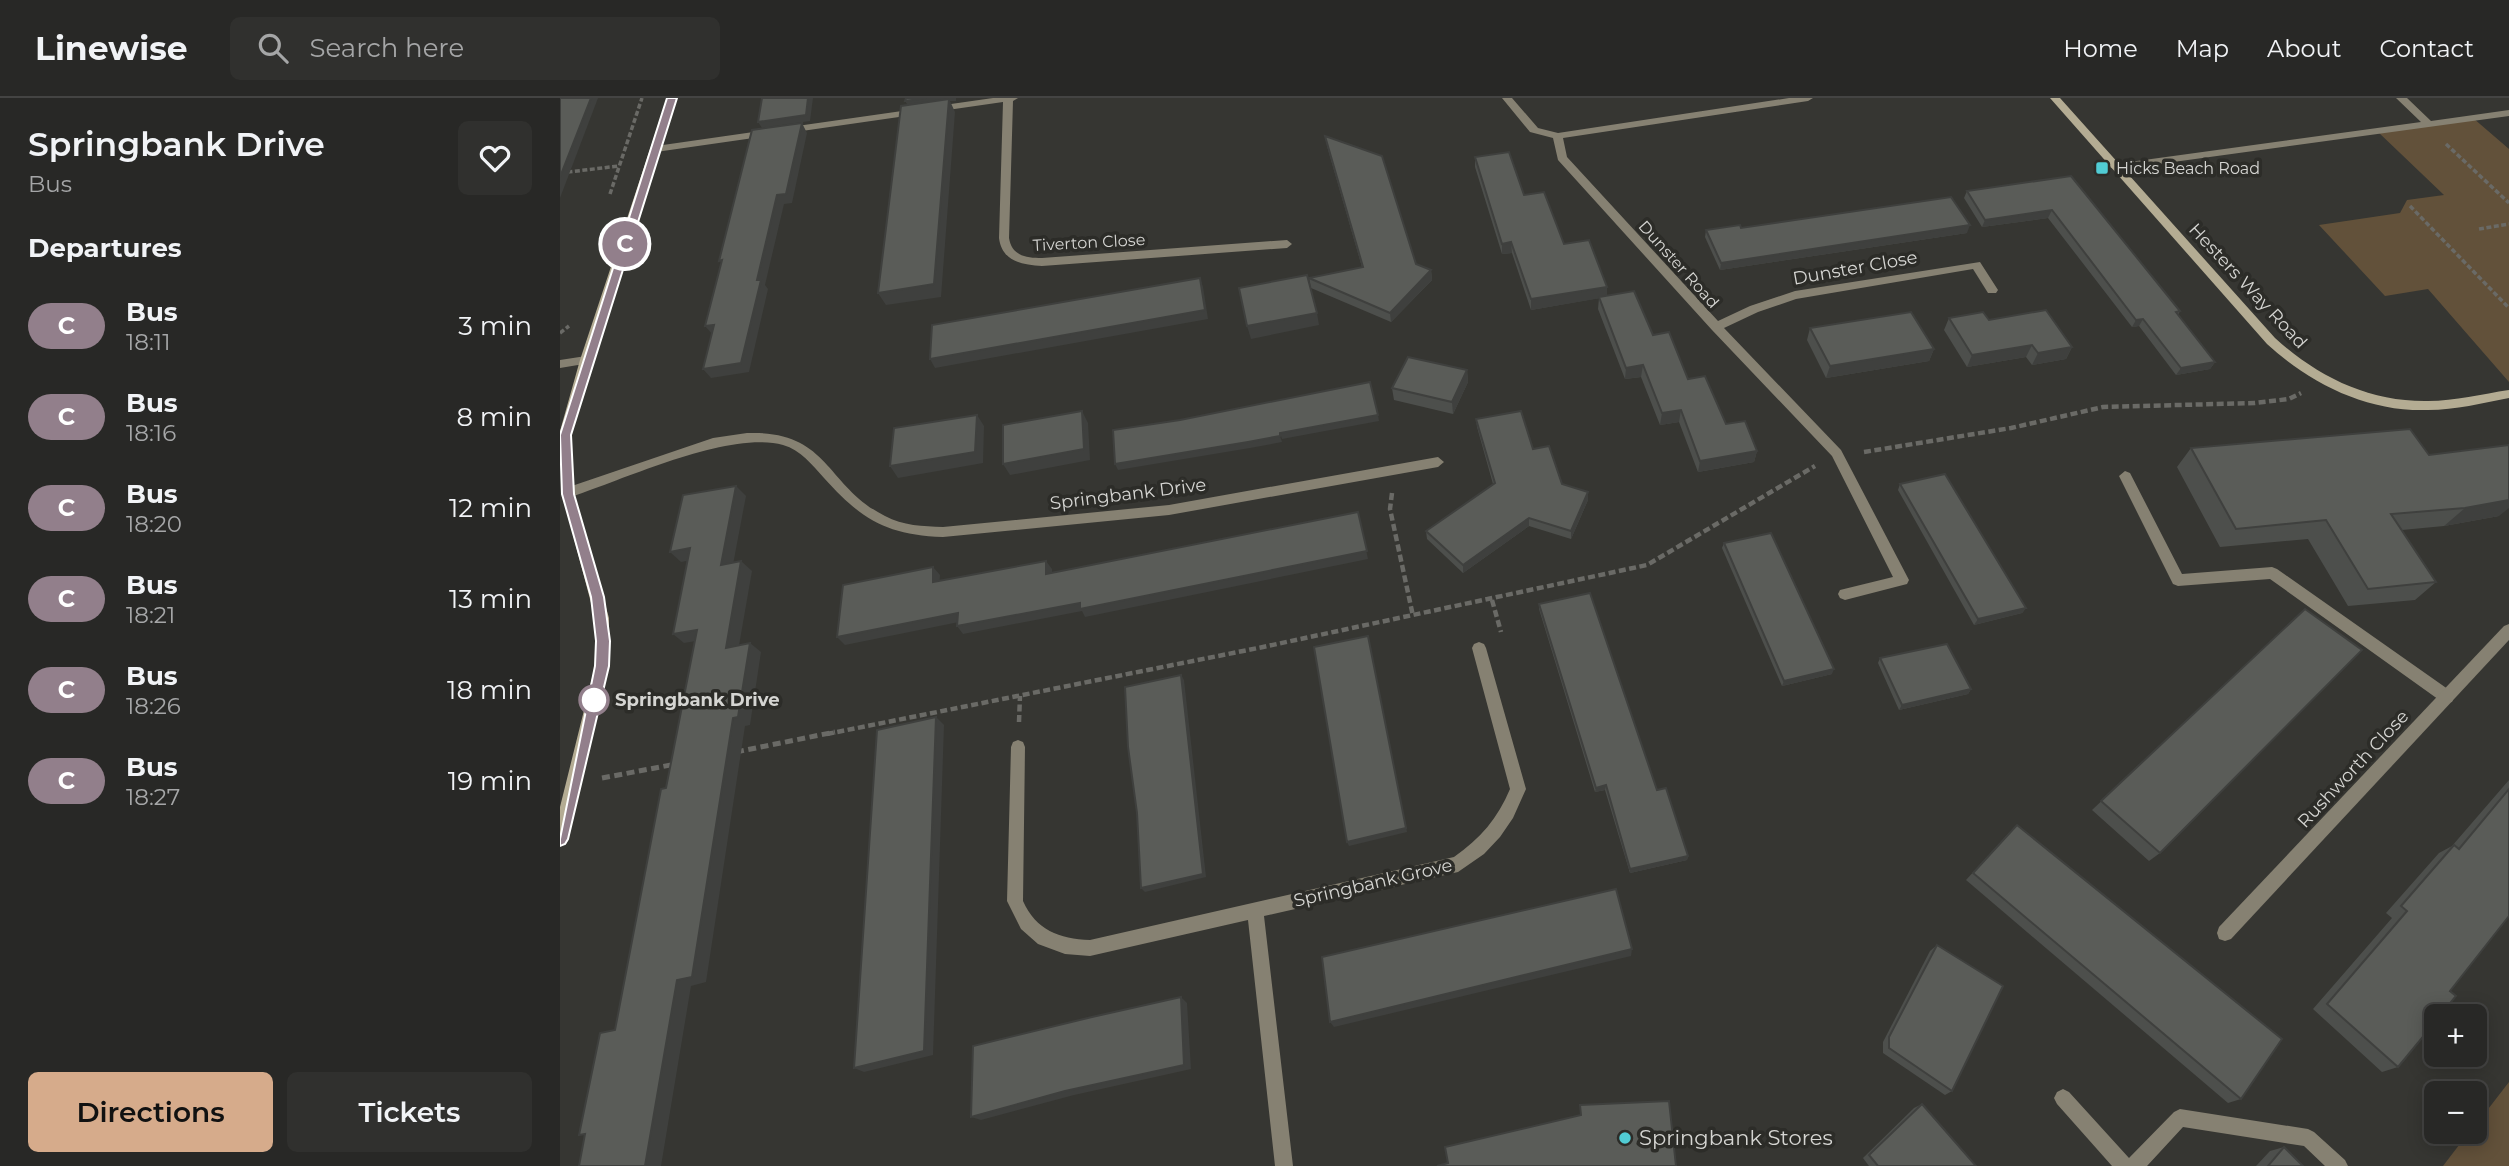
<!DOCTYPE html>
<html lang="en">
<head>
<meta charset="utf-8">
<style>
	:root { --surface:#282826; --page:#30302e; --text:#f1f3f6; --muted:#a5a6a7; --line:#444443; --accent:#d6ab8b }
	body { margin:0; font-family:Montserrat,sans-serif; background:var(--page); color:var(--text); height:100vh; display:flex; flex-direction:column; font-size:26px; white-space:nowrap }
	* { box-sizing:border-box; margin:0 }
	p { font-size:23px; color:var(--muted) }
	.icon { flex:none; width:38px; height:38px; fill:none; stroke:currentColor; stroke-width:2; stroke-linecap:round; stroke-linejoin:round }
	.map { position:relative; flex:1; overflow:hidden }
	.drawer { display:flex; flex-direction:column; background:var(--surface); width:560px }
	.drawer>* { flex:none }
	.badge { padding:0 14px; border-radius:23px; font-size:24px; line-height:46px }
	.controls { position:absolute; left:1864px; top:906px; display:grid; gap:14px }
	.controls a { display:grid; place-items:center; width:63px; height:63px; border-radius:10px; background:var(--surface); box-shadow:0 4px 18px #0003,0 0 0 2px var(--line); font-size:35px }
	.map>.badge { position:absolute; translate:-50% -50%; box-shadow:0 0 0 4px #fff }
	h2 { padding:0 28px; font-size:26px; line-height:63px }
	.round { display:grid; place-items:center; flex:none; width:74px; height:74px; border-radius:10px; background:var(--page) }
	.summary { display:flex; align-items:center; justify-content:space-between; height:119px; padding:0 28px }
	h1 { font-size:33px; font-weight:600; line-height:52px }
	.action { display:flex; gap:14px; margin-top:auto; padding:14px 28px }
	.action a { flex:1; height:80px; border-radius:10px; background:var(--accent); color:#111; font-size:28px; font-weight:600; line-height:80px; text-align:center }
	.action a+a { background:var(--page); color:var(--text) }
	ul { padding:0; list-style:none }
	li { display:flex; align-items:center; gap:21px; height:91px; padding:0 28px }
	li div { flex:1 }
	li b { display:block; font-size:26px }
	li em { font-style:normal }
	li .badge { min-width:77px; font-weight:700; text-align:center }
	header { display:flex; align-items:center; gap:42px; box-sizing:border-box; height:98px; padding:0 35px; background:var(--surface); border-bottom:2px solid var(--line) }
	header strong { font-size:33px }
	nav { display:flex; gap:38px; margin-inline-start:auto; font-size:24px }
	.search { width:490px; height:63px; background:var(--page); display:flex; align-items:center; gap:18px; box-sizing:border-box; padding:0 24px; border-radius:10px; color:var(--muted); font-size:26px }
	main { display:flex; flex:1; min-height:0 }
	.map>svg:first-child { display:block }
	.green { fill:#62513a }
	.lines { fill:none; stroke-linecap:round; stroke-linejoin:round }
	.path-far2 { stroke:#6a6a66; stroke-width:3.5; stroke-dasharray:5 2.5; stroke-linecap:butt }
	.path-far1 { stroke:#6a6a66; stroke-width:4.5; stroke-dasharray:7 3.5; stroke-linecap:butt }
	.path { stroke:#6a6a66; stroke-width:5; stroke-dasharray:8 4.5; stroke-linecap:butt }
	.lane { fill:#868172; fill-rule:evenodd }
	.street { fill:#868172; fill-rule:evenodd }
	.secondary { fill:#b4ac93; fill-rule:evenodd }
	.wall { fill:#4d4f4c }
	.shaded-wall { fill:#3f403e }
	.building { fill:#5a5c58; stroke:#3f403e; stroke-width:2 }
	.line { fill:#927f8b; stroke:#fff; stroke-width:2 }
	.poi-dot { fill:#51ccd4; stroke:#2c2c28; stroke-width:2.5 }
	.stop-dot { fill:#fff; stroke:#927f8b; stroke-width:3.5 }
	.labels { text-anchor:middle; stroke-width:7; stroke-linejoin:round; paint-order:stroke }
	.far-poi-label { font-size:16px; fill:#d5d5d2; stroke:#2c2c28; text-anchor:start }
	.far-street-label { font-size:16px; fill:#d5d5d2; stroke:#2c2c28 }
	.street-label { font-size:18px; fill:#d5d5d2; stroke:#2c2c28 }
	.stop-label { font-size:18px; font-weight:bold; fill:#d5d5d2; stroke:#2c2c28; text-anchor:start }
	.near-poi-label { font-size:21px; fill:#d5d5d2; stroke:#2c2c28; text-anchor:start }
</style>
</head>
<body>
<header>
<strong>Linewise</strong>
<div class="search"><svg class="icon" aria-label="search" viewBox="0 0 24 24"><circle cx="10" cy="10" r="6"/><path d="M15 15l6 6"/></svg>Search here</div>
<nav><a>Home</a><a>Map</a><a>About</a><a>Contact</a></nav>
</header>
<main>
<section class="drawer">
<div class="summary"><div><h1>Springbank Drive</h1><p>Bus</p></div><a class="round"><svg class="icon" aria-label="heart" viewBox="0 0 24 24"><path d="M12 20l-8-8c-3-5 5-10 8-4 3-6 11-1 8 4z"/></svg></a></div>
<h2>Departures</h2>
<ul>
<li><span class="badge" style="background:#927f8b;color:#fff">C</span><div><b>Bus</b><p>18:11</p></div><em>3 min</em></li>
<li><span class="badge" style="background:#927f8b;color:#fff">C</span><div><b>Bus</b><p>18:16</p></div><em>8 min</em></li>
<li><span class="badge" style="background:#927f8b;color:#fff">C</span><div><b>Bus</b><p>18:20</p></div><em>12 min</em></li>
<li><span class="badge" style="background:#927f8b;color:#fff">C</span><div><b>Bus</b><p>18:21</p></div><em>13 min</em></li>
<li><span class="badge" style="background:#927f8b;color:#fff">C</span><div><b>Bus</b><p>18:26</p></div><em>18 min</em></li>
<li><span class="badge" style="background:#927f8b;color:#fff">C</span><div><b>Bus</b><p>18:27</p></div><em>19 min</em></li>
</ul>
<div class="action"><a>Directions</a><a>Tickets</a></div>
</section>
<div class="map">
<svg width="1949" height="1068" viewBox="0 0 1949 1068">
	<rect width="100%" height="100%" fill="#363632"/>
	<g class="green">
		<path d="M1913,20L1949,51V284L1868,191L1825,198L1759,127L1840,115L1847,102L1884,97L1817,33Z"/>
		<path d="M1949,984V1068H1883L1909,1034H1914L1915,1028Z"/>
	</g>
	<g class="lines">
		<g class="path-far2">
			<path d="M1886,46L1949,105"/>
			<path d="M0,75L59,68"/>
			<path d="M50,96L82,0"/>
			<path d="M1850,108L1949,210"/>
			<path d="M1919,131L1949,126"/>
			<path d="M0,235L9,228"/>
		</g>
		<g class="path-far1">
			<path d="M1304,354L1451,330L1543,309L1695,305L1729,301L1741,295"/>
			<path d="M832,395L830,411L853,518"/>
			<path d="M932,502L941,534"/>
			<path d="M459,624L460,598"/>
			<path d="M267,636L703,549L1087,467L1255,368"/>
		</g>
		<g class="path">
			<path d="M176,654L275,634"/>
			<path d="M42,680L116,666"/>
		</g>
		<path class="lane" d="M1565,373L1570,375L1622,476L1712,469L1717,471L1892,594L1894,599L1892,604L1887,605L1882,604L1710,481L1618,488L1613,486L1559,378Z"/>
		<g class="street">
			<path d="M433,0H458L453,3L449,140C452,158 466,160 482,160L727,142L732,146L727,150L482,168C461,167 442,163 439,140L443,4L96,54L91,51L96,48Z"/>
			<path d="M942,0H952L978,30L998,35L1229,0H1253L1248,3L1003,40L1007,59L1158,223L1190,208L1235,193L1420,164L1438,192L1436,195H1428L1413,171L1236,201L1198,214L1164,230L1281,352L1349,482L1347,486L1285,502L1280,500L1278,496L1280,492L1333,479L1272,358L1152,232L998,62L993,40L970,34Z"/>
			<path d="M1836,0H1847L1871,23L1949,12V18L1555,72L1550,69L1555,66L1861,24Z"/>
			<path d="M26,258L30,259V265L0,270V262Z"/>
			<path d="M187,335C270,332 265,388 325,418C343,428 363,428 383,429L609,407L878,359L884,364L878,369L609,417L383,439C326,437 301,421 264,380C252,367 241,352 223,347C169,332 63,382 8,400L2,395L3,391L153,340Z"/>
			<path d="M1949,526V542L1671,841L1665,843L1659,841L1657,835L1659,829L1944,528Z"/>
			<path d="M919,544L924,546L926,550L966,691L953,720L940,739L924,756L898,774L704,818L733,1068H715L688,822L530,858L505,856L478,846L461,831L447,803L451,649L453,644L458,642L463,644L465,649L463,803C476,832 499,841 530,842L894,759C920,741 938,720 950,691L912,550L914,546Z"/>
			<path d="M1503,991L1509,994L1569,1060L1614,1014L1620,1011L1748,1031L1754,1034L1785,1062L1788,1068H1765L1744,1048L1623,1029L1587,1068H1552L1497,1006L1494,1000L1497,994Z"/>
		</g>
		<g class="secondary">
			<path d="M107,0H117L32,262L11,337L14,395L49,520V568L8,741L6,746L0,748V709L35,568V520L2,395L0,333L20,262Z"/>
			<path d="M1490,0H1500L1715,240C1758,279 1809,304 1868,303C1895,303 1922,296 1949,292V300C1922,305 1896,312 1868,312C1807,314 1751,286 1707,246Z"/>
		</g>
	</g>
	<g class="wall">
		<path d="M765,38L856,166L871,172L872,182L831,224L751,190L749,180L802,169L767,48Z"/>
		<path d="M915,59L964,97L1047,197L1093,237L1166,326L1197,353L1194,364L1138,374L1119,324L1100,327L1081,279L1065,281L1038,211L1039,200L971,212L952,155L942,156L915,69Z"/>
		<path d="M1511,78L1620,213L1618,217L1655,264L1650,271L1616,277L1579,228L1572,229L1488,120L1422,129L1404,100L1407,93Z"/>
		<path d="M1181,130L1407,135L1160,172L1145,139L1146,132Z"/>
		<path d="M1389,220L1429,222L1512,249L1506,261L1472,267L1466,259L1407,269L1384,232Z"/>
		<path d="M1250,230L1374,251L1369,263L1266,280L1247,242Z"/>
		<path d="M907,272L908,284L893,316L834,302L832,290Z"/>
		<path d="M916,321L973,351L1002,386L1028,402L1011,441L969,428L903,475L867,441L866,433L933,386L917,329Z"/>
		<path d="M1631,350L1869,357L1939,418L1884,428L1842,432L1876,484L1855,502L1788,508L1748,441L1660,449L1617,369Z"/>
		<path d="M1340,386L1466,510L1462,515L1414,527L1338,392Z"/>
		<path d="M1164,445L1272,576L1222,588L1162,450Z"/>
		<path d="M979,506L1128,758L1127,762L1070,775L1045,692L1035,694L979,511Z"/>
		<path d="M1745,511L1600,755L1589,763L1532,712Z"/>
		<path d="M1320,560L1411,591L1408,596L1339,612L1318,565Z"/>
		<path d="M1949,682V818L1890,893L1838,969L1822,974L1753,911L1832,820L1826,815L1879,755L1892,748Z"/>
		<path d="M1449,735L1681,1001L1668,1005L1406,782Z"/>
		<path d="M1377,847L1392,993L1385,997L1323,955V944L1370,853Z"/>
		<path d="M1362,1006L1416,1068H1309L1303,1060L1354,1010Z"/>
		<path d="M1724,1049L1743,1068H1696L1710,1053Z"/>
	</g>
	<g class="shaded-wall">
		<path d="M31,0H38L0,100V79Z"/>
		<path d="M248,0H253L250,23L202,30L198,24Z"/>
		<path d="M366,0H396V3H390L395,14L381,199L326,207L318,195L349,9L345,3Z"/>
		<path d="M242,25L247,35L232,105L224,106L205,187L208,191L189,274L151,280L143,271L197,182L217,97Z"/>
		<path d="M1492,112L1488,120L1422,129L1425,122Z"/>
		<path d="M1410,127L1407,135L1160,172L1161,165Z"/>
		<path d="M951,144L952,155L942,156V146Z"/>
		<path d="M871,172L872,182L831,224L830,215Z"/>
		<path d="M640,180L643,189L648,221L375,270L370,261Z"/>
		<path d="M1047,189V199L971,212V201Z"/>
		<path d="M757,215L759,227L691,241L687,228Z"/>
		<path d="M1583,221L1579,228L1572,229L1576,222Z"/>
		<path d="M154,227L153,237L145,228Z"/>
		<path d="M1472,247L1466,259L1407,269L1412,257Z"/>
		<path d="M1512,249L1506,261L1472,267L1478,255Z"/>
		<path d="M1374,251L1369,263L1266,280L1270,268Z"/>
		<path d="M1655,264L1650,271L1616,277L1621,270Z"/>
		<path d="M1083,267L1081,279L1065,281L1066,270Z"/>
		<path d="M907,272L908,284L893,316L892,304Z"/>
		<path d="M1121,312L1119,324L1100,327L1102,315Z"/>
		<path d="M522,313L528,325L530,362L450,377L443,366Z"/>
		<path d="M417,317L424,328L423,365L338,380L330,368Z"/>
		<path d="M818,317L819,323L722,341L720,335Z"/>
		<path d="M720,338L722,344L690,350L558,372L555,366Z"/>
		<path d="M1197,353L1194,364L1138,374L1140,363Z"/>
		<path d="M176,388L186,398L171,477L161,467Z"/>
		<path d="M1028,394V402L1011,441V433Z"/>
		<path d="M1949,402V410L1939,418L1884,428L1905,410Z"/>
		<path d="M798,414L808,461L525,519L522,513L403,536L397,528Z"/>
		<path d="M969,420V428L903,475V467Z"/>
		<path d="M130,450L141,460L121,464L110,454Z"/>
		<path d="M181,463L192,473L177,559L166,550Z"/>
		<path d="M486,463L492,471V484L486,476Z"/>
		<path d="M373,469L380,477L379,492L373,484Z"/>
		<path d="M1466,510L1462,515L1414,527L1418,521Z"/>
		<path d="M398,515L404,523L285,547L277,539Z"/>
		<path d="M137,532L148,541L124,545L113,536Z"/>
		<path d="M809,543L847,734L789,748L787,744Z"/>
		<path d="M190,545L201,554L190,627L185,628L146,884L131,888L101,1068H85L117,882Z"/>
		<path d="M1274,571L1272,576L1222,588L1224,583Z"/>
		<path d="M621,577L624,582L646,779L585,794L581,790Z"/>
		<path d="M1411,591L1408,596L1339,612L1342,607Z"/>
		<path d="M376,619L384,627L373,957L304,974L294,970L373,691Z"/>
		<path d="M1046,687L1045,692L1035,694L1036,690Z"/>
		<path d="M1128,758L1127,762L1070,775V771Z"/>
		<path d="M1072,851L1071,858L774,929L770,924Z"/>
		<path d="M621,899L627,905L631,971L514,997L421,1022L411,1019Z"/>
	</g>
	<g class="building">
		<path d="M0,0H31L0,79Z"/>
		<path d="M202,0H248L246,17L198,24Z"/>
		<path d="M346,0H366L345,3Z"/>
		<path d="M389,1L374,186L318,195L341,8Z"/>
		<path d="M242,25L226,96L217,97L197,182H201L181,265L143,271L154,227L145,228L162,162L159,163L192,32Z"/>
		<path d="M765,38L822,58L856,166L871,172L830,215L749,180L803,169Z"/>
		<path d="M949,54L964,97L984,94L1004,146L1029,142L1047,189L971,201L951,144L942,146L915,59Z"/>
		<path d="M1511,78L1620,213L1616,214L1655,264L1621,270L1583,221L1576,222L1492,112L1425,122L1407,93Z"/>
		<path d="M1391,99L1410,127L1161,165L1146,132L1180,127L1181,130Z"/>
		<path d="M747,177L757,215L687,228L679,190Z"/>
		<path d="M640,180L645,212L370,261L372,227Z"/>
		<path d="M1074,193L1093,237L1109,234L1128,281L1145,278L1166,326L1185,323L1197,353L1140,363L1121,312L1102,315L1083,267L1066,270L1039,199Z"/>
		<path d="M1486,212L1512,249L1478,255L1472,247L1412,257L1389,220L1423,214L1429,222Z"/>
		<path d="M1351,214L1374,251L1270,268L1250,230Z"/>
		<path d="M848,259L907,272L892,304L832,290Z"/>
		<path d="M810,284L818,317L720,335V338L688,344L555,366L553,332L620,322Z"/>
		<path d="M522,313L524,351L443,366V327Z"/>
		<path d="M961,313L973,351L989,348L1002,386L1028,394L1011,433L969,420L903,467L866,433L935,385L916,321Z"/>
		<path d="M417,317L415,354L330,368L334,330Z"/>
		<path d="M1850,331L1869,357L1949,347V402L1905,410L1831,416L1876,484L1808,491L1766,422L1676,431L1631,350Z"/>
		<path d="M1385,376L1466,510L1418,521L1340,386Z"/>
		<path d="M176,388L161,467L181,463L166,550L190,545L178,619L173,620L132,879L117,882L85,1068H19L25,1036L19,1037L40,935L55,932L101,691L106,690L137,532L113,536L130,450L110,454L123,397Z"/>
		<path d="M798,414L807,453L520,511V505L397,528L398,515L277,539L283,487L373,469V484L486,463V476Z"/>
		<path d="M1211,435L1274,571L1224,583L1164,445Z"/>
		<path d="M1030,495L1097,692L1106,690L1128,758L1070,771L1046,687L1036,690L979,506Z"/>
		<path d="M1745,511L1802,552L1600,755L1541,703Z"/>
		<path d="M808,538L846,730L787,744L754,549Z"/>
		<path d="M1387,546L1411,591L1342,607L1320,560Z"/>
		<path d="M621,577L643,776L581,790L577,715L568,649L565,589Z"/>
		<path d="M376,619L364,953L294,970L317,632Z"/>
		<path d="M1949,691V818L1890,893L1896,898L1879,919H1876V923L1838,969L1767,906L1847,813L1841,808L1894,747L1899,751Z"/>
		<path d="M1457,727L1722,941L1681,1001L1413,775Z"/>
		<path d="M1056,791L1072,851L770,924L762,859Z"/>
		<path d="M1377,847L1443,888L1392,993L1329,950V939Z"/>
		<path d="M621,899L624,967L505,993L411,1019L413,948L532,919Z"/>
		<path d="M1109,1003L1116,1068H877L888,1065L885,1049L1021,1017L1020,1007Z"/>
		<path d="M1362,1006L1416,1068H1318L1309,1057Z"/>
		<path d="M1724,1049L1743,1068H1708Z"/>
	</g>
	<path class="line" d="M107,0H117L11,337L14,396L44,499L50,543L49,568L8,741L5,746L0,748V741L35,568L36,543L31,499L2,396L0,337Z"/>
	<g class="poi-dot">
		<rect x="1535" y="63" width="14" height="14" rx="3.5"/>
		<circle cx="1065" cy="1040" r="7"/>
	</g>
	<circle class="stop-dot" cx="34" cy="602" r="14"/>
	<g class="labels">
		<g class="far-poi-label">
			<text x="1556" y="76">Hicks Beach Road</text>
		</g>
		<g class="far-street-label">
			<text transform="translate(529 144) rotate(-3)" y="6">Tiverton Close</text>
			<text transform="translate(1119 166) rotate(48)" y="6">Dunster Road</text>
		</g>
		<g class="street-label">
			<text transform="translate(1295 170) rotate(-10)" y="6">Dunster Close</text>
			<text transform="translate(1688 188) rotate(47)" y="6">Hesters Way Road</text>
			<text transform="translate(568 396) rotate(-7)" y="6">Springbank Drive</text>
			<text transform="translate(1793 671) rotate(-47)" y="6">Rushworth Close</text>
			<text transform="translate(813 785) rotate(-13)" y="6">Springbank Grove</text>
		</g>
		<g class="stop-label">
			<text x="55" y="608">Springbank Drive</text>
		</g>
		<g class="near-poi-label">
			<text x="1079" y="1047">Springbank Stores</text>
		</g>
	</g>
</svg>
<div class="controls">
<a>+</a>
<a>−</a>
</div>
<b class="badge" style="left:65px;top:146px;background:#927f8b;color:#fff">C</b>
</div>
</main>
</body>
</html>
